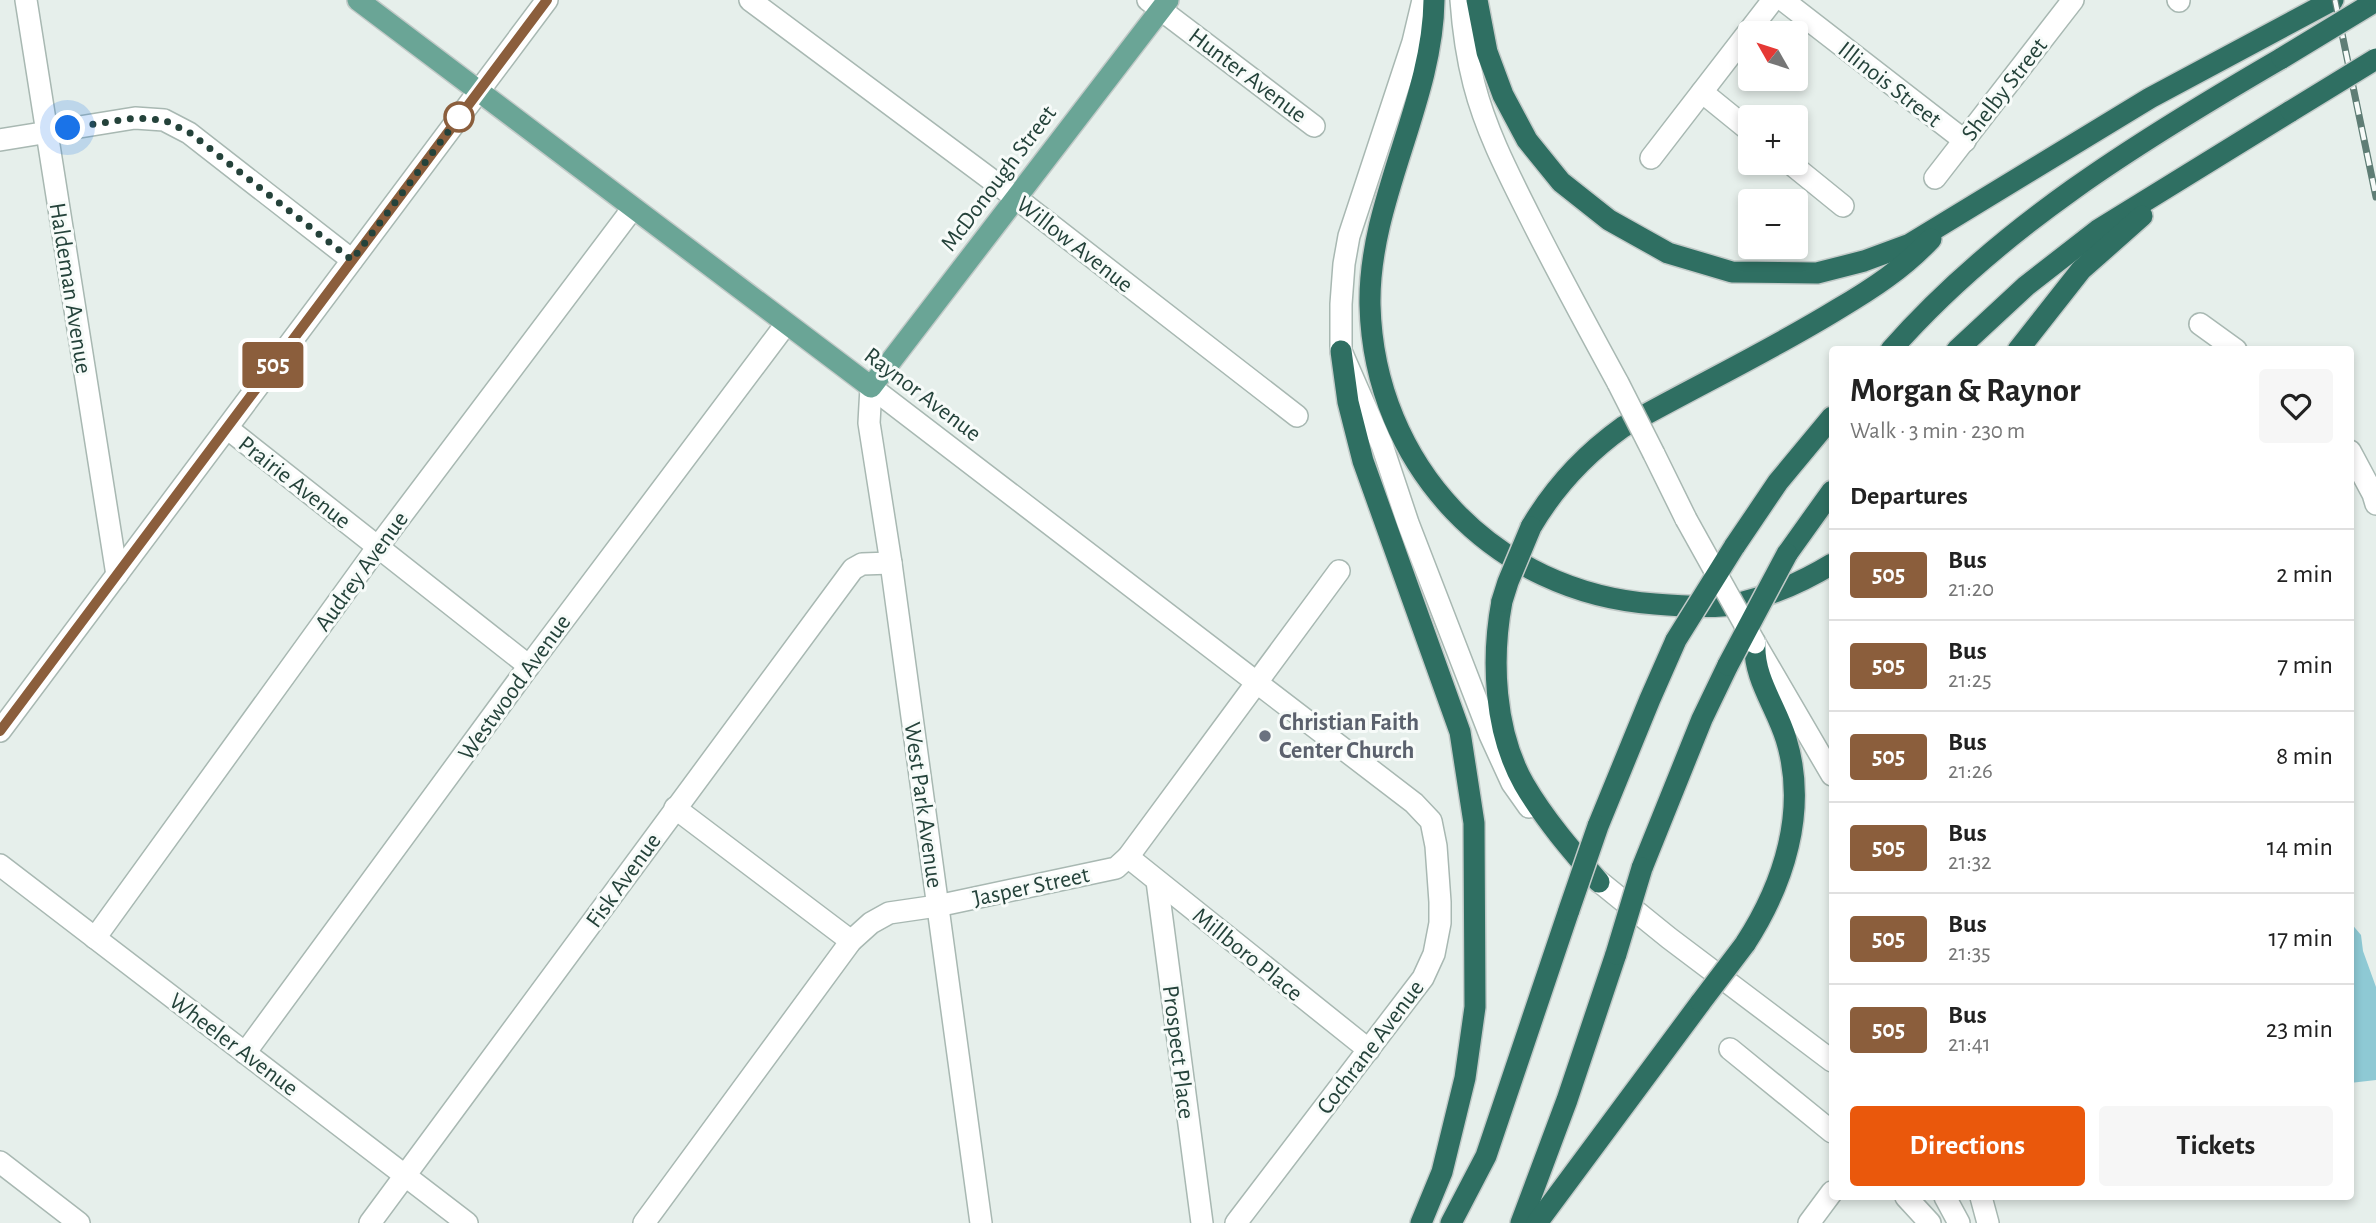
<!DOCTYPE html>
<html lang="en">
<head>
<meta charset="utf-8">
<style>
	:root { --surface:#fff; --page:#f6f6f6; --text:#222; --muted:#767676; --line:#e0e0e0; --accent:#ea580c }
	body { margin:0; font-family:"Alegreya Sans",sans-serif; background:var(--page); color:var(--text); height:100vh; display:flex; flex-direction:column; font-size:26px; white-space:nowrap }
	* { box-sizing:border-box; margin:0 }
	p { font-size:23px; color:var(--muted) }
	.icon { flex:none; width:38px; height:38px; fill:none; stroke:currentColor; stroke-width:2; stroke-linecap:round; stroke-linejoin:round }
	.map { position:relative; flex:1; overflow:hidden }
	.details { position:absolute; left:1829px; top:346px; width:525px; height:854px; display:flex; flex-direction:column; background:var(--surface); border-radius:7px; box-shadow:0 4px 10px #0003 }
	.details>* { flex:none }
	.badge { padding:0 14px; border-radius:5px; font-size:24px; line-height:46px }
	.needle { width:46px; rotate:309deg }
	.buttons { position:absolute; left:1738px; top:21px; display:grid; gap:14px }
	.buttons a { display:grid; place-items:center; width:70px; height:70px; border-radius:7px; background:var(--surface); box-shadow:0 4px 10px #0003; font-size:35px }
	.you { position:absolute; width:35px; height:35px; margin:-18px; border:5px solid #fff; border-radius:50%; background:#1a73e8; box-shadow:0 0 0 10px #1a73e833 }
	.map>.badge { position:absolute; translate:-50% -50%; box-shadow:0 0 0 4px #fff }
	h2 { padding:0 21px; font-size:26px; line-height:63px }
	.round { display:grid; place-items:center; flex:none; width:74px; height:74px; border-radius:7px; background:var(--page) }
	.summary { display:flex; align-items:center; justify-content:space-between; height:119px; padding:0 21px }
	h1 { font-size:33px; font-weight:600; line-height:52px }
	.primary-button { display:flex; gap:14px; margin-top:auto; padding:14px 21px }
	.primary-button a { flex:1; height:80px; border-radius:7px; background:var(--accent); color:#fff; font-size:28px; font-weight:600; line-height:80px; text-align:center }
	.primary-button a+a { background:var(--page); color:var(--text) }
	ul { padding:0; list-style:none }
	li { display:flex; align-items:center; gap:21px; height:91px; padding:0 21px; border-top:2px solid var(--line) }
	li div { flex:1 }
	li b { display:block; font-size:26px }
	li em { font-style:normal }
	li .badge { min-width:77px; font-weight:700; text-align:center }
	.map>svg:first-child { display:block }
	.water { fill:#8ec9d4 }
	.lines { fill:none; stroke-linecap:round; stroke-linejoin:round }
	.minor-casing { stroke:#a8b8b2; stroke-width:24 }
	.major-casing { stroke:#c2cac8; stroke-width:24 }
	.highway-casing { stroke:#c2cac8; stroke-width:24 }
	.minor { stroke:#fff; stroke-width:21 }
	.major { stroke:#6aa596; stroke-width:21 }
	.highway { stroke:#2f6f62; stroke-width:21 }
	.rail-casing { stroke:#5f7d75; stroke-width:7 }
	.rail { stroke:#f7fbf9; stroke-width:4.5; stroke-dasharray:13; stroke-linecap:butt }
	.minor-bridge-casing { stroke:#a8b8b2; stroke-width:24; stroke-linecap:butt }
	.highway-bridge-casing { stroke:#c2cac8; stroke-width:24; stroke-linecap:butt }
	.minor-bridge { stroke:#fff; stroke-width:21 }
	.highway-bridge { stroke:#2f6f62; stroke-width:21 }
	.line-casing { stroke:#fff; stroke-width:16 }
	.line { stroke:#8b5e3c; stroke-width:10 }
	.walk { stroke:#24423a; stroke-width:7; stroke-dasharray:0 12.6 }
	.stop-dot { fill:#fff; stroke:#8b5e3c; stroke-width:3.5 }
	.worship-dot { fill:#6b7280; stroke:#f7fbf9; stroke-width:2.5 }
	.labels { text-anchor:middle; stroke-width:6; stroke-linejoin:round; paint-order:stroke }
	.street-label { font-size:24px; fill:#24423a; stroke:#f7fbf9 }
	.worship-label { font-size:24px; font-weight:bold; fill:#5b616d; stroke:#f7fbf9; text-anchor:start }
</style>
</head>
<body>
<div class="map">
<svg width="2376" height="1223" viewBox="0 0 2376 1223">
	<rect width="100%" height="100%" fill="#e6efeb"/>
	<path class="water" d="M2350,922L2361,935L2363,951L2376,987V1080L2350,1083Z"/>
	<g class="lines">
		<defs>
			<g id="minor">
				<path d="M26,0L117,575"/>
				<path d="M750,0L1016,198L1297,416"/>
				<path d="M1148,0L1314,126"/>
				<path d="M1423,0L1413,42L1349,236L1344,264L1341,304V351L1382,445L1408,523L1490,735L1512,783L1529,807"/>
				<path d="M1461,0C1463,28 1467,57 1474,84C1486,131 1509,175 1530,217C1558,273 1588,328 1618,383"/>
				<path d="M1783,0L1965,141"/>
				<path d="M2178,0L2179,1"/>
				<path d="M1702,92L1750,131"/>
				<path d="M0,140L135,118L164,120L189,133L352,260"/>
				<path d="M1651,158L1773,0"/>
				<path d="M1790,163L1843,206"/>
				<path d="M1935,178L2073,0"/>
				<path d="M2200,324L2236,350"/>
				<path d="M871,387L1414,803L1431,821L1436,846L1440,902V923L1434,954L1423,978L1236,1223"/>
				<path d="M871,387L869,423L891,563L981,1223"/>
				<path d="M227,428L529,666"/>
				<path d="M2350,451L2373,494L2376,504"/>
				<path d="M1654,454L1686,519"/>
				<path d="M1755,643L1832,775"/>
				<path d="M0,731L547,0"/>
				<path d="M675,808L851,941"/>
				<path d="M1128,857L1369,1050"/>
				<path d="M0,865L467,1223"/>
				<path d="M1585,870L1669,938L1832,1061"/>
				<path d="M1157,881L1202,1223"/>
				<path d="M95,938L377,548L633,208"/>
				<path d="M1730,1049L1832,1132"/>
				<path d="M245,1053L529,666L786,324"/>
				<path d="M0,1162L79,1223"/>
				<path d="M1906,1197L1930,1223"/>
				<path d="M1945,1197L1959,1223"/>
				<path d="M1981,1197L1988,1223"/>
				<path d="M370,1223L853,569L862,564L891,563"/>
				<path d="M644,1223L851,941L871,923L889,913L937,906L1116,868L1128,857L1339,571"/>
				<path d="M1809,1223L1832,1192"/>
			</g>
			<path id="major" d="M358,0L871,387L1168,0"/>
			<g id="highway">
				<path d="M1434,0C1433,102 1368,201 1370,305C1374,466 1495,593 1655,604C1679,606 1718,609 1740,603C1772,595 1804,581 1832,564"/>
				<path d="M1477,0L1487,52L1503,95L1527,140L1561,182L1609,220L1668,253L1732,272L1817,273L1864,261L1910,244L2150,98L2333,0"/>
				<path d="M1891,350C1999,227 2141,140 2282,58"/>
				<path d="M1957,350L2026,286L2098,230L2291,111"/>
				<path d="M2018,350L2081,270L2142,216"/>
				<path d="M1341,351L1348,402L1363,461L1460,732L1474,823L1475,1007L1465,1078L1442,1172L1421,1223"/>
				<path d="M1531,527C1555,486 1584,455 1623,427C1694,387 1768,352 1838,309C1872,289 1904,268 1931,239"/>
				<path d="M1734,547L1778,482L1832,417"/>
				<path d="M1787,554L1832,491"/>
				<path d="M1502,601C1491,659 1494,731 1524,784C1545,820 1572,851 1599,882"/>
				<path d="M1598,826L1650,699L1676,640"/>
				<path d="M1642,868L1702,719L1728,665"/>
				<path d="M1745,944C1784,884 1808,810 1786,739C1776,706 1753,678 1755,643"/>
				<path d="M1451,1223L1486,1156L1569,910"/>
				<path d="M1521,1223L1567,1100L1616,954"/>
				<path d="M1537,1223L1701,1002"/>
			</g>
		</defs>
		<use href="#minor" class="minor-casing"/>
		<use href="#major" class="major-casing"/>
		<use href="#highway" class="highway-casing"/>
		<use href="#minor" class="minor"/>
		<use href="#major" class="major"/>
		<use href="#highway" class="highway"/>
		<defs>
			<path id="rail" d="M2335,0L2376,197"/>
		</defs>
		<use href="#rail" class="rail-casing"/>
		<use href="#rail" class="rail"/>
		<defs>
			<g id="minor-bridge">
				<path d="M1618,383L1654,454"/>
				<path d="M1686,519L1755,643"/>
			</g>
			<g id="highway-bridge">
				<path d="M2282,58L2376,1"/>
				<path d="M2291,111L2376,59"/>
				<path d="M1502,601L1508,582L1531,527"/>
				<path d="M1676,640L1734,547"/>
				<path d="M1728,665L1787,554"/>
				<path d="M1569,910L1598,826"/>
				<path d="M1616,954L1642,868"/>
				<path d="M1701,1002L1745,944"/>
			</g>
		</defs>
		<use href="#minor-bridge" class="minor-bridge-casing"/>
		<use href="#highway-bridge" class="highway-bridge-casing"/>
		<use href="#minor-bridge" class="minor-bridge"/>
		<use href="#highway-bridge" class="highway-bridge"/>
	</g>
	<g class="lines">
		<defs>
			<path id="line" d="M0,731L547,0"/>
		</defs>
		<use href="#line" class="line-casing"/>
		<use href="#line" class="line"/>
		<path class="walk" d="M68,128L135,118L164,120L190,133L352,260L463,112L459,117"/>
	</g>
	<circle class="stop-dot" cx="459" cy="117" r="14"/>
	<circle class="worship-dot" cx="1265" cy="736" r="7"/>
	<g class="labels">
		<g class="street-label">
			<text transform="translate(1248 75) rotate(37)" y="8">Hunter Avenue</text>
			<text transform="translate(1890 84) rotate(38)" y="8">Illinois Street</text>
			<text transform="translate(2004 89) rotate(-52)" y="8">Shelby Street</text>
			<text transform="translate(998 178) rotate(-53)" y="8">McDonough Street</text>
			<text transform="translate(1075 244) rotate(38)" y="8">Willow Avenue</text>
			<text transform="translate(71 288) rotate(81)" y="8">Haldeman Avenue</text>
			<text transform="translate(923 394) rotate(37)" y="8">Raynor Avenue</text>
			<text transform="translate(295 482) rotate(38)" y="8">Prairie Avenue</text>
			<text transform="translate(361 571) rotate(-54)" y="8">Audrey Avenue</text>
			<text transform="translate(514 687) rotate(-54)" y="8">Westwood Avenue</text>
			<text transform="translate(924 805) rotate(82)" y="8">West Park Avenue</text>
			<text transform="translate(623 880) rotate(-54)" y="8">Fisk Avenue</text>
			<text transform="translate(1031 886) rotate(-12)" y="8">Jasper Street</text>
			<text transform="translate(1248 954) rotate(39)" y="8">Millboro Place</text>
			<text transform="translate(234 1044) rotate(37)" y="8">Wheeler Avenue</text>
			<text transform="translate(1370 1047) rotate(-53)" y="8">Cochrane Avenue</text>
			<text transform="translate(1179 1052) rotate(83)" y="8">Prospect Place</text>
		</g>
		<g class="worship-label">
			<text x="1279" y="730">Christian Faith<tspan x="1279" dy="28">Center Church</tspan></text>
		</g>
	</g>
</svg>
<div class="buttons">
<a><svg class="needle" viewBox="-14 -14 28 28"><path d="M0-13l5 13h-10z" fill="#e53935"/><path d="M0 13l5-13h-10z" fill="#767676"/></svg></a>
<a>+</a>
<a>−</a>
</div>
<div class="you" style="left:68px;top:128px"></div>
<b class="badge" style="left:273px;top:365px;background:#8b5e3c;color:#fff">505</b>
<section class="details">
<div class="summary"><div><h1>Morgan &amp; Raynor</h1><p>Walk · 3 min · 230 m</p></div><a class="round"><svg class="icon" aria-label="heart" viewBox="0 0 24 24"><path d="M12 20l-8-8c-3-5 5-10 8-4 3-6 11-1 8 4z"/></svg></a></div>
<h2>Departures</h2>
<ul>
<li><span class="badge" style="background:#8b5e3c;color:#fff">505</span><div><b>Bus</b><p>21:20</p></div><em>2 min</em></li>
<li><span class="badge" style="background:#8b5e3c;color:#fff">505</span><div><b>Bus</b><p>21:25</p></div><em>7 min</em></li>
<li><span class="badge" style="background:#8b5e3c;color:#fff">505</span><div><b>Bus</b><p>21:26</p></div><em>8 min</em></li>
<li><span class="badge" style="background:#8b5e3c;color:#fff">505</span><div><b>Bus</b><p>21:32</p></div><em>14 min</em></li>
<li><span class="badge" style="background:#8b5e3c;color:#fff">505</span><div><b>Bus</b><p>21:35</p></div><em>17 min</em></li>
<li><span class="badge" style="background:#8b5e3c;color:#fff">505</span><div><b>Bus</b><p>21:41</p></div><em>23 min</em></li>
</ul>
<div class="primary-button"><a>Directions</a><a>Tickets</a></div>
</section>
</div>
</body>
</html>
